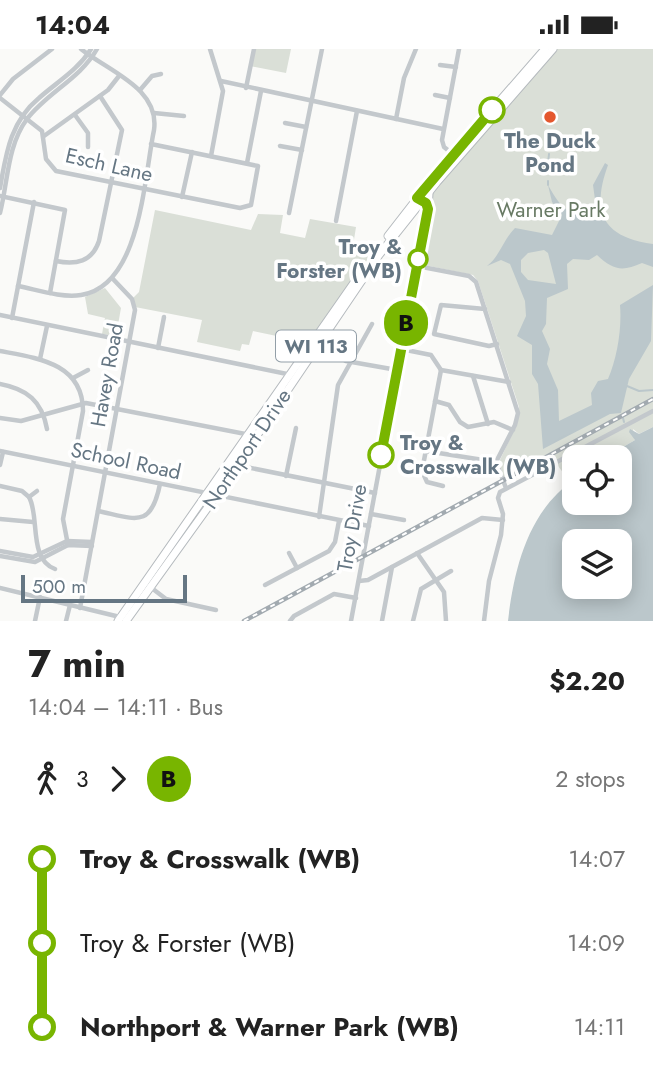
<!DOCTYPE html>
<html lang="en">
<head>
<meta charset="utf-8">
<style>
	:root { --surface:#fff; --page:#f6f6f6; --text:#222; --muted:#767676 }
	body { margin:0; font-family:Jost,sans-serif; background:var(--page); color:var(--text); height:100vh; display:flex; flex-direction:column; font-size:26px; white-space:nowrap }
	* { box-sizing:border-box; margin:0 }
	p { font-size:23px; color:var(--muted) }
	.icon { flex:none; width:38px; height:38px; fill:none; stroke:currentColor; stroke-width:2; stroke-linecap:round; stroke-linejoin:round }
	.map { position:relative; height:572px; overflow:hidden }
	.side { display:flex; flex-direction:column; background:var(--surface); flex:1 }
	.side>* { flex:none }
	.badge { padding:0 14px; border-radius:23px; font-size:24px; line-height:46px }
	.tools { position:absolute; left:562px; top:396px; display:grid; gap:14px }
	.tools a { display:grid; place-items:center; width:70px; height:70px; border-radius:14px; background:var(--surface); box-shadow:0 4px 18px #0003; font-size:35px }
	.scale { position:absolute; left:21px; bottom:18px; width:166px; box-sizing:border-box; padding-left:7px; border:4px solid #657683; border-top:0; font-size:19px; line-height:24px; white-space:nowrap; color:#657683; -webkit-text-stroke:5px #fff; paint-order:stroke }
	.map>.badge { position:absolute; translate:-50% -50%; box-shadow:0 0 0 4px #fff }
	.legs { display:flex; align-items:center; gap:10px; height:77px; padding:0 28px; font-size:23px }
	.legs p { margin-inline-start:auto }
	.summary { display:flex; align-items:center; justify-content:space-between; height:119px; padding:0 28px }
	h1 { font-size:38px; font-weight:700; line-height:52px }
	ul { padding:0 28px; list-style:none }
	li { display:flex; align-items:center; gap:24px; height:84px; font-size:26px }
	li i { display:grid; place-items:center; width:10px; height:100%; margin:0 9px; background:currentColor }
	li i::after { content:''; width:18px; height:18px; margin:-9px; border:5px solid; border-radius:50%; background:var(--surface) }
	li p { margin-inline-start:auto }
	li:first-child i { background:linear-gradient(#0000 50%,currentColor 0) }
	li:last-child i { background:linear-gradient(currentColor 50%,#0000 0) }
	.status { display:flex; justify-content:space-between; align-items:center; height:49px; padding:0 35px; background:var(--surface); direction:ltr }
	.status svg { height:19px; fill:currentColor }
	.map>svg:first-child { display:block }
	.green { fill:#dadfd7 }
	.water { fill:#bbc7cb; fill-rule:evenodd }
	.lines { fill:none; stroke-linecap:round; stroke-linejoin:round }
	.stream { stroke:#bbc7cb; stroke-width:2 }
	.major-casing { stroke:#b5babe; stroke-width:9 }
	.minor { stroke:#c3c8cc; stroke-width:4.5 }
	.major { stroke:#fff; stroke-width:7 }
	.rail-casing { stroke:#a2aab0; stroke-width:4.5 }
	.rail { stroke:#fff; stroke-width:2; stroke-dasharray:5; stroke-linecap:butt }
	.line-1-casing { stroke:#fff; stroke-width:16 }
	.line-1 { stroke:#78b500; stroke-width:10 }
	.stop-1-dot { fill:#fff; stroke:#78b500; stroke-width:3.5 }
	.poi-dot { fill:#e4572e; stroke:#fff; stroke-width:2.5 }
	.labels { text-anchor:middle; stroke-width:7; stroke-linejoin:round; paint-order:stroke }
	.shield { fill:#fff; stroke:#939fa8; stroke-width:2 }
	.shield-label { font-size:19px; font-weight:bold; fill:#657683 }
	.poi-label { font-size:21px; font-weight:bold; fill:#657683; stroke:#fff }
	.street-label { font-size:21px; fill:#657683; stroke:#fff }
	.park-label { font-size:21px; fill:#687a64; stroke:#fff }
	.stop-label { font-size:21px; font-weight:bold; fill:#657683; stroke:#fff; text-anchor:end }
</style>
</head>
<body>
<div class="status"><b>14:04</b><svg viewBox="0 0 49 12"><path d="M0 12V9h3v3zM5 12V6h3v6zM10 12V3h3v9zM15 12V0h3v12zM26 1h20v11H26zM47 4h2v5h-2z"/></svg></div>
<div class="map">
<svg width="653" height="572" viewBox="0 0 653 572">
	<rect width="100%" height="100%" fill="#fafaf8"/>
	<g class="green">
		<path d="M254,0H291L286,24L250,17Z"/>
		<path d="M555,0H653V378L639,385L633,380L635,391L606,408H574V431L570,433L549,405L504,429L499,413L516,377L519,358L478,232L473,226L419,215L431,157L430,147Z"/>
		<path d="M155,161L251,181L258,165L283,166L280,184L305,189L310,170L356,178L353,197L371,207L310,294L253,282L249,296L242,295L240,302L197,293L202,271L135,258L132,250L139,243Z"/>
		<path d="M105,239L121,259L116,287L102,285L105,269L88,265L85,248Z"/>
	</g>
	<g class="water">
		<path d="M605,114L608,116C591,163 602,188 653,195V218L642,214C622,223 613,221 597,206L589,211L573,210L567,215L568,240L547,249L546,275L542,282L550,300L547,315L558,341L559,372L592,356L591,344L598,332L608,330C617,309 622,280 620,256L653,236L651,292L629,330L621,364L610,365L543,400L538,335L532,325V296L517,287L526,267L525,252L510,215L501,211L487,217C500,207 503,191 515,179L552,186L562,166L552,153L548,136C559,156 570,172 597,165L593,136ZM544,201L548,204L556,235L528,231L521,223V211L528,204Z"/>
		<path d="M653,378V572H508C514,520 528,462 574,431V453H620V408H606L635,391L629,383L630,380L639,385ZM574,492H620V537H574Z"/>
	</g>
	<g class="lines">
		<g class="stream">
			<path d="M547,124L549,105"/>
			<path d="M548,132V136"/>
			<path d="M627,337L639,342L653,341"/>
			<path d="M623,369L624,373"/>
		</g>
		<defs>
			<g id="major">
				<path d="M428,160L429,144"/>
				<path d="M388,187L437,124L545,0"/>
				<path d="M118,572L358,228"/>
				<path d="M126,572L216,447L379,206L437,133L553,0"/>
			</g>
		</defs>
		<use href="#major" class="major-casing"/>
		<g class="minor">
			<path d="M210,0L223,42L211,107"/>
			<path d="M440,16L456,18"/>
			<path d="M221,32L443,80"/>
			<path d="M246,39L254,0"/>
			<path d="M140,41L152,27L161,25"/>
			<path d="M0,46L13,30L52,0"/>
			<path d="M435,46L450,49"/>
			<path d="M0,49L42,82L46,110L56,122L240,159L251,156L258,117L151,95"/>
			<path d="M154,64L184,67"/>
			<path d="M75,66L88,84V98"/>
			<path d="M396,70L404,29L416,0"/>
			<path d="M285,74L306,78"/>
			<path d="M44,87L108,41L119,27"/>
			<path d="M280,97L302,101"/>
			<path d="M454,106L444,98L442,91L459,0"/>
			<path d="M247,114L261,42"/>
			<path d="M0,139C6,105 10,73 39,49C57,33 78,21 91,0"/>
			<path d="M0,147L65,161L50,244"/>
			<path d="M182,148L192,103"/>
			<path d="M0,164C8,133 7,97 27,70C48,43 80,30 97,0"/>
			<path d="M289,164L322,0"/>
			<path d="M336,172L357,62"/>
			<path d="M56,212C76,216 92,213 99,192L122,81L100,47"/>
			<path d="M417,217L469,227L476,233L518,364L515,376L496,413L506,439"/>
			<path d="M18,237C38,241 61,249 81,246C141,237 144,128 154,81C160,39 108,22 81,0"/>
			<path d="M485,260L441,256L434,285L489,297L497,295"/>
			<path d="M0,266L292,326"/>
			<path d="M12,269L34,153"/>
			<path d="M319,296L346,312L397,321"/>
			<path d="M158,299L164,268"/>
			<path d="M401,300L431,306L441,321"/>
			<path d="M0,302C37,309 83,314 83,362L63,470L68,496"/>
			<path d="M40,310L47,277"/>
			<path d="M441,321L422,422L427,433L443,437"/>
			<path d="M441,321L509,333"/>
			<path d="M473,327L488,375"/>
			<path d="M73,329L88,321"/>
			<path d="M0,335C27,340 42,352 47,380"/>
			<path d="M435,352L449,356L460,373L468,378L494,373L513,381"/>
			<path d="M0,369L21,372L86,354L256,387"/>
			<path d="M0,402L369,477"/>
			<path d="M426,402L496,413"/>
			<path d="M0,416L3,403"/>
			<path d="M236,416L375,444"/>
			<path d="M286,427L296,379"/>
			<path d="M0,437L22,442L29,448C40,467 28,510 55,520"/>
			<path d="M29,448L37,442"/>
			<path d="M98,462C136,470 151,480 160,435"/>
			<path d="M371,465L404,471"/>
			<path d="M319,468L338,336L372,275"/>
			<path d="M0,470L33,473"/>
			<path d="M0,502L33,508L67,492L92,493"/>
			<path d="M289,504L297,519"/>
			<path d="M417,504L444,543L446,572"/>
			<path d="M0,507L35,513L68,496L92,497"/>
			<path d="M359,532L368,531L482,469L503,471"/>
			<path d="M265,536L329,502L335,493L339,472"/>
			<path d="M149,537L166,550L216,561"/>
			<path d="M0,539L120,568"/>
			<path d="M80,559L135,261L132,250L113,230"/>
			<path d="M35,572L40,548"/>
			<path d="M66,572L70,556"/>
			<path d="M290,572L294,567L334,545L356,549"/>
			<path d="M351,572L428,158"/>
			<path d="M382,572L392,518"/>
			<path d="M413,572L421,540L451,522"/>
			<path d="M484,572L489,532L501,486L503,465L498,449L500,443L653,362"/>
		</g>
		<use href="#major" class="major"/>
		<defs>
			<path id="rail" d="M244,572L653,350"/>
		</defs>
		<use href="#rail" class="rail-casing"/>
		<use href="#rail" class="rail"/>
	</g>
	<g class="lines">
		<defs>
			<path id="line-1" d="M381,406L428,160L426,154L417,149L492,61"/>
		</defs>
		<use href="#line-1" class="line-1-casing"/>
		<use href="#line-1" class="line-1"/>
	</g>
	<g class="stop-1-dot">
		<circle cx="492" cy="61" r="12"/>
		<circle cx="418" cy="210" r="9"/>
		<circle cx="381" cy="406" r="12"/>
	</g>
	<circle class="poi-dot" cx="550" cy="68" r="7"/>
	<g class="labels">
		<rect class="shield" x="276" y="281.5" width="80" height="31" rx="5"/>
		<g class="shield-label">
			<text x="316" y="304">WI 113</text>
		</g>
		<g class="poi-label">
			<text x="550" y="99">The Duck<tspan x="550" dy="24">Pond</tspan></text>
		</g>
		<g class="street-label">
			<text transform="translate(109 116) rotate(13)" y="7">Esch Lane</text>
			<text transform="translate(107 326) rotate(-80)" y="7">Havey Road</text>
			<text transform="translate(247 400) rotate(-56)" y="7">Northport Drive</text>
			<text transform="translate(126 412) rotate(12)" y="7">School Road</text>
			<text transform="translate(352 479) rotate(-80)" y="7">Troy Drive</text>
		</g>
		<g class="park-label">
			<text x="551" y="168">Warner Park</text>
		</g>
		<g class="stop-label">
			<text x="402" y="205">Troy &amp;<tspan x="402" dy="24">Forster (WB)</tspan></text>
			<text x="400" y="401" text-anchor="start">Troy &amp;<tspan x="400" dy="24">Crosswalk (WB)</tspan></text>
		</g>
	</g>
</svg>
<div class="tools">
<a><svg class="icon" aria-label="locate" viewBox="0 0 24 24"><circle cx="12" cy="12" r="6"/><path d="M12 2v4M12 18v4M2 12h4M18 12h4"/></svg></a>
<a><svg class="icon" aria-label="layers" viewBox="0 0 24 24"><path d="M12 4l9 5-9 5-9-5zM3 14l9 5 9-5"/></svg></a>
</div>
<div class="scale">500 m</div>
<b class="badge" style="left:406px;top:274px;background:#78b500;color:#111">B</b>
</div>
<section class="side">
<div class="summary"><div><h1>7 min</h1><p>14:04 – 14:11 · Bus</p></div><b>$2.20</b></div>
<div class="legs"><svg class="icon" aria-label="walk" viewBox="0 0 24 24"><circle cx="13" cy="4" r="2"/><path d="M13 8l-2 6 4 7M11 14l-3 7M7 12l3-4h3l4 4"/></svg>3<svg class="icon" aria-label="forward" viewBox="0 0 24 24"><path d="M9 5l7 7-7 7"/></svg><b class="badge" style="background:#78b500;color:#111">B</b><p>2 stops</p></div>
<ul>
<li><i style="color:#78b500"></i><b>Troy &amp; Crosswalk (WB)</b><p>14:07</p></li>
<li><i style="color:#78b500"></i><span>Troy &amp; Forster (WB)</span><p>14:09</p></li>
<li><i style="color:#78b500"></i><b>Northport &amp; Warner Park (WB)</b><p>14:11</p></li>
</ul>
</section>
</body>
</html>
